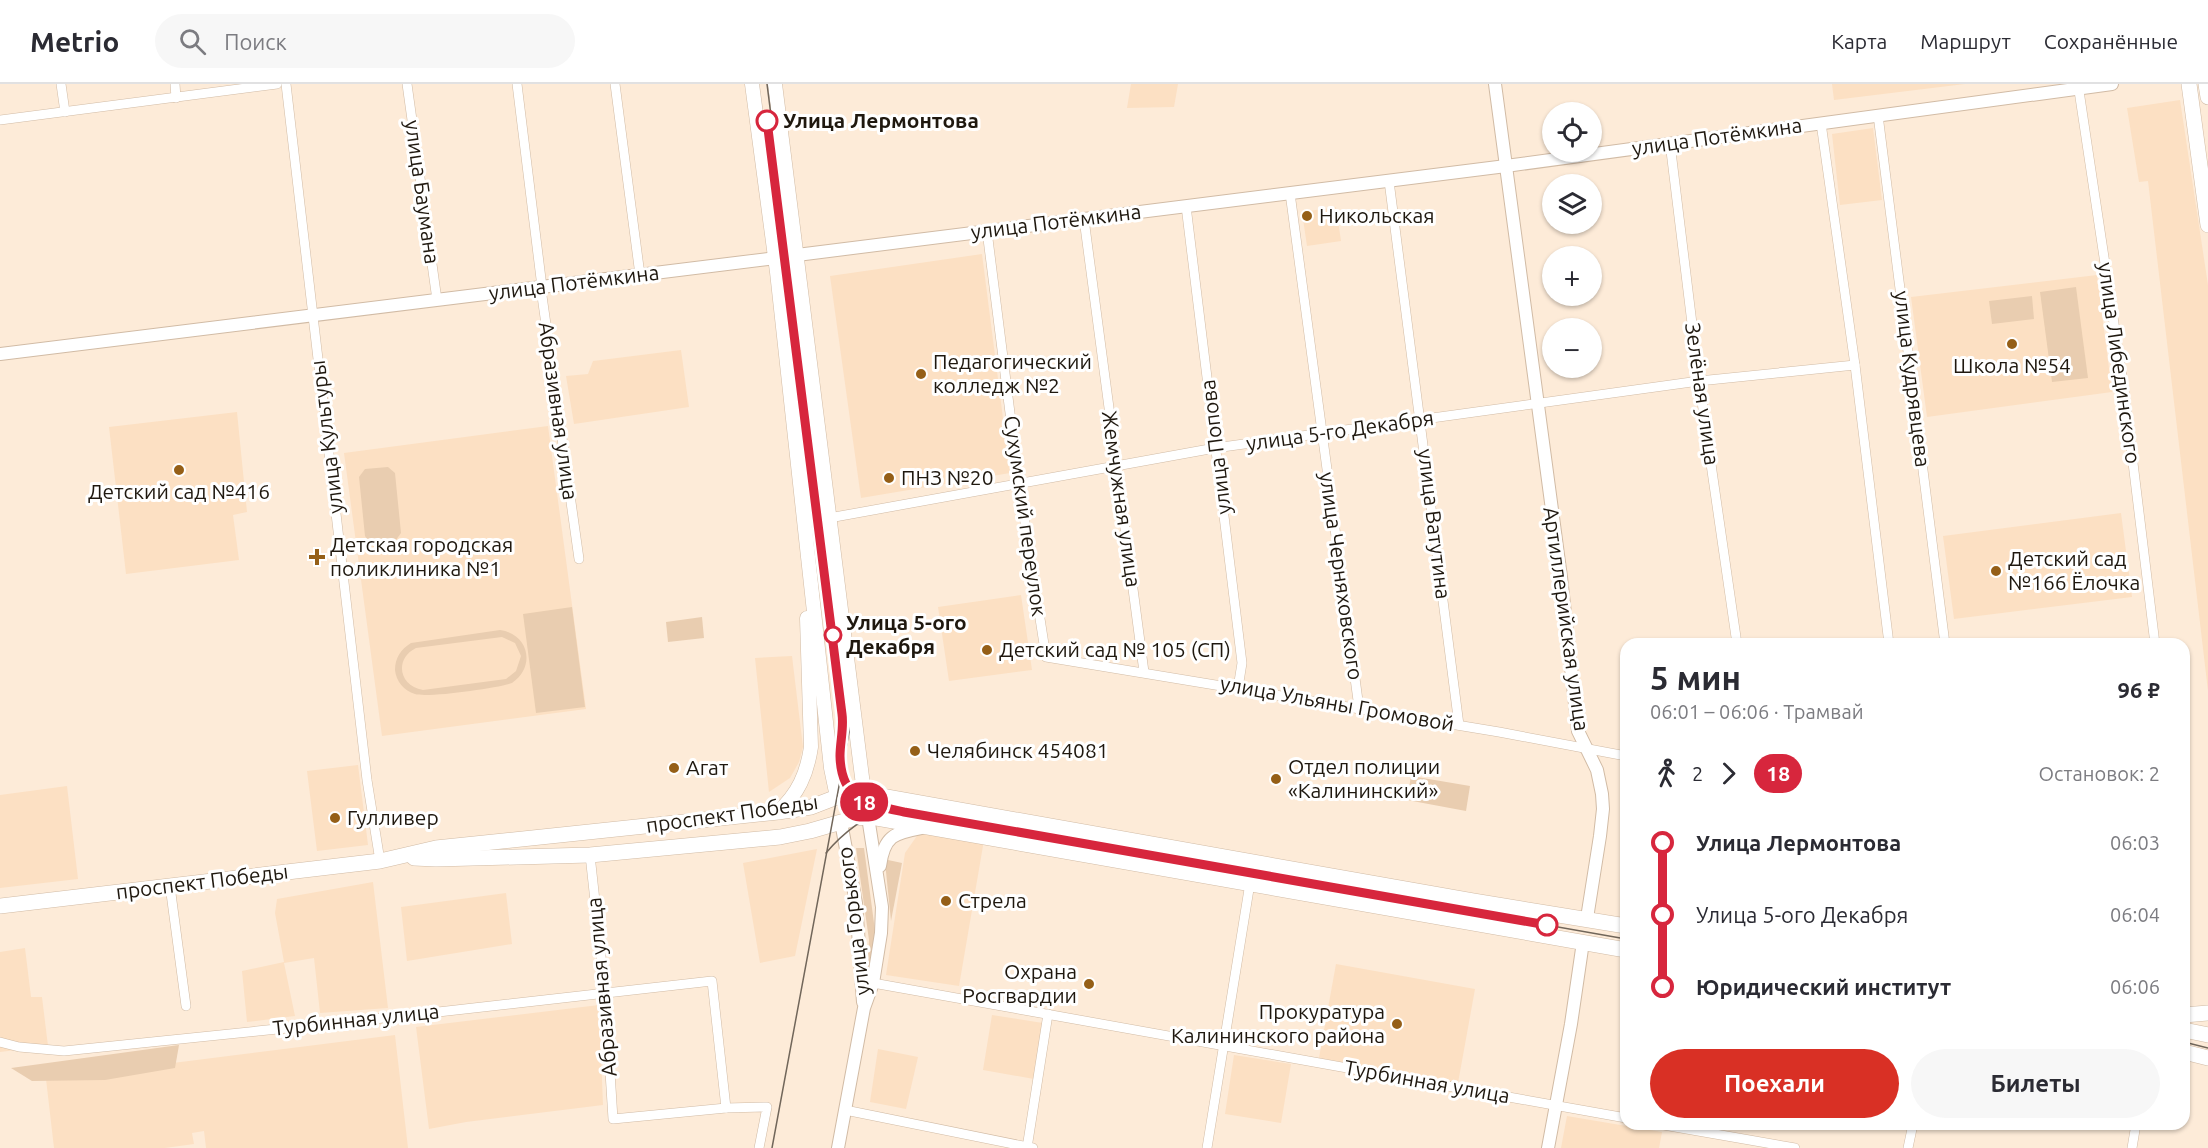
<!DOCTYPE html>
<html lang="ru">
<head>
<meta charset="utf-8">
<style>
	:root { --surface:#fff; --page:#f7f7f7; --text:#2b2b33; --muted:#7c7c81; --line:#e1e1e2; --accent:#d93025 }
	body { margin:0; font-family:Ubuntu,sans-serif; background:var(--page); color:var(--text); height:100vh; display:flex; flex-direction:column; font-size:22px; white-space:nowrap }
	* { box-sizing:border-box; margin:0 }
	p { font-size:20px; color:var(--muted) }
	.icon { flex:none; width:33px; height:33px; fill:none; stroke:currentColor; stroke-width:2; stroke-linecap:round; stroke-linejoin:round }
	.map { position:relative; flex:1; overflow:hidden }
	.sheet { position:absolute; left:1620px; top:554px; width:570px; height:492px; display:flex; flex-direction:column; background:var(--surface); border-radius:18px; box-shadow:0 2px 4px #0004 }
	.sheet>* { flex:none }
	.badge { padding:0 12px; border-radius:20px; font-size:21px; line-height:39px }
	.controls { position:absolute; left:1542px; top:18px; display:grid; gap:12px }
	.controls a { display:grid; place-items:center; width:60px; height:60px; border-radius:50%; background:var(--surface); box-shadow:0 2px 4px #0004; font-size:30px }
	.map>.badge { position:absolute; translate:-50% -50%; box-shadow:0 0 0 3px #fff }
	.legs { display:flex; align-items:center; gap:9px; height:66px; padding:0 30px; font-size:20px }
	.legs p { margin-inline-start:auto }
	.head { display:flex; align-items:center; justify-content:space-between; height:102px; padding:0 30px }
	h1 { font-size:33px; font-weight:600; line-height:45px }
	.action { display:flex; gap:12px; margin-top:auto; padding:12px 30px }
	.action a { flex:1; height:69px; border-radius:36px; background:var(--accent); color:#fff; font-size:24px; font-weight:600; line-height:69px; text-align:center }
	.action a+a { background:var(--page); color:var(--text) }
	ul { padding:0 30px; list-style:none }
	li { display:flex; align-items:center; gap:21px; height:72px; font-size:22px }
	li i { display:grid; place-items:center; width:9px; height:100%; margin:0 8px; background:currentColor }
	li i::after { content:''; width:15px; height:15px; margin:-8px; border:4px solid; border-radius:50%; background:var(--surface) }
	li p { margin-inline-start:auto }
	li:first-child i { background:linear-gradient(#0000 50%,currentColor 0) }
	li:last-child i { background:linear-gradient(currentColor 50%,#0000 0) }
	header { display:flex; align-items:center; gap:36px; box-sizing:border-box; height:84px; padding:0 30px; background:var(--surface); border-bottom:2px solid var(--line) }
	header strong { font-size:28px }
	nav { display:flex; gap:33px; margin-inline-start:auto; font-size:21px }
	.search { width:420px; height:54px; background:var(--page); display:flex; align-items:center; gap:15px; box-sizing:border-box; padding:0 21px; border-radius:33px; color:var(--muted); font-size:22px }
	.map>svg:first-child { display:block }
	.built { fill:#fce0c3 }
	.green { fill:#e9cdb0; fill-rule:evenodd }
	.lines { fill:none; stroke-linecap:round; stroke-linejoin:round }
	.minor-casing { stroke:#d1bba5; stroke-width:10 }
	.tertiary-casing { stroke:#d1bba5; stroke-width:14 }
	.secondary-casing { stroke:#d1bba5; stroke-width:15 }
	.primary-casing { stroke:#d1bba5; stroke-width:16 }
	.minor { stroke:#fff; stroke-width:9 }
	.tertiary { stroke:#fff; stroke-width:12 }
	.secondary { stroke:#fff; stroke-width:14 }
	.primary { stroke:#fff; stroke-width:15 }
	.tram { stroke:#71665a; stroke-width:1.5 }
	.line-1-casing { stroke:#fff; stroke-width:14 }
	.line-1 { stroke:#d7263d; stroke-width:9 }
	.stop-1-dot { fill:#fff; stroke:#d7263d; stroke-width:3 }
	.poi-dot { fill:#955f17; stroke:#fff; stroke-width:2 }
	.labels { text-anchor:middle; stroke-width:6; stroke-linejoin:round; paint-order:stroke }
	.stop-label { font-size:21px; font-weight:bold; fill:#1f180f; stroke:#fff; text-anchor:start }
	.street-label { font-size:21px; fill:#1f180f; stroke:#fff }
	.poi-label { font-size:21px; fill:#1f180f; stroke:#fff; text-anchor:start }
</style>
</head>
<body>
<header>
<strong>Metrio</strong>
<div class="search"><svg class="icon" aria-label="search" viewBox="0 0 24 24"><circle cx="10" cy="10" r="6"/><path d="M15 15l6 6"/></svg>Поиск</div>
<nav><a>Карта</a><a>Маршрут</a><a>Сохранённые</a></nav>
</header>
<div class="map">
<svg width="2208" height="1064" viewBox="0 0 2208 1064">
	<rect width="100%" height="100%" fill="#fdebd8"/>
	<g class="built">
		<path d="M1131,0H1178L1174,23L1127,24Z"/>
		<path d="M1832,0H1965L1834,16Z"/>
		<path d="M2180,16L2208,201V607L2148,97L2139,98L2127,24Z"/>
		<path d="M1873,44L1882,116L1840,121L1832,50Z"/>
		<path d="M1336,123L1341,157L1307,162L1302,128Z"/>
		<path d="M982,170L1010,389L861,414L830,192Z"/>
		<path d="M2097,191L2112,308L1927,333L1911,213Z"/>
		<path d="M681,266L689,323L574,340L566,292L588,290L593,277Z"/>
		<path d="M237,328L247,428L233,431L239,476L126,490L109,343Z"/>
		<path d="M548,342L586,625L382,652L344,369Z"/>
		<path d="M2121,429L2132,513L1954,535L1943,452Z"/>
		<path d="M1021,511L1032,586L949,597L938,523Z"/>
		<path d="M792,572L803,663L799,678L790,694L769,708L755,574Z"/>
		<path d="M358,681L368,761L317,767L307,687Z"/>
		<path d="M67,702L78,795L0,804V711Z"/>
		<path d="M919,749L984,756L959,902L886,891L905,769Z"/>
		<path d="M817,765L795,872L760,879L743,779Z"/>
		<path d="M373,798L388,924L320,929L314,874L284,879L295,932L247,938L242,887L284,878L275,829L277,815Z"/>
		<path d="M506,809L512,860L407,877L401,823Z"/>
		<path d="M25,864L31,913H42L48,962L0,968V868Z"/>
		<path d="M1336,880L1475,905L1458,999L1319,974Z"/>
		<path d="M599,921L603,1021L466,1038L429,1045L416,943Z"/>
		<path d="M992,931L1043,939L1034,995L983,986Z"/>
		<path d="M395,951L408,1064H206L204,1047L192,1049L194,1060L165,1064H54L46,995Z"/>
		<path d="M878,965L918,973L906,1025L870,1018Z"/>
		<path d="M1234,971L1291,980L1281,1039L1225,1030Z"/>
		<path d="M1567,1032L1662,1048L1659,1064H1561Z"/>
	</g>
	<g class="green">
		<path d="M2076,203L2088,294L2052,298L2040,208Z"/>
		<path d="M2032,212L2034,235L1992,240L1989,217Z"/>
		<path d="M388,383L395,389L401,449L396,456C385,458 371,463 365,452L359,393L365,385Z"/>
		<path d="M572,523L585,623L536,629L523,530Z"/>
		<path d="M702,533L704,554L668,558L666,538Z"/>
		<path d="M500,546C529,550 536,583 512,599C498,604 427,614 415,610C404,607 396,597 395,586C395,574 401,565 411,559ZM502,553L515,559L521,572L516,587L506,595L423,606C399,602 394,575 416,564Z"/>
		<path d="M1411,692L1470,702L1466,727L1407,716Z"/>
		<path d="M856,764H864L876,854L866,907L869,856Z"/>
		<path d="M888,776L902,779L891,837L885,778Z"/>
		<path d="M179,961L175,984L105,996L32,997L11,984Z"/>
	</g>
	<g class="lines">
		<defs>
			<g id="minor">
				<path d="M61,0L65,28"/>
				<path d="M175,0L176,14"/>
				<path d="M286,0L367,696L380,777"/>
				<path d="M407,0L437,216"/>
				<path d="M517,0L542,203V212L579,475"/>
				<path d="M615,0L640,191"/>
				<path d="M2078,0L2125,313L2155,560"/>
				<path d="M1878,31L1945,560"/>
				<path d="M0,36L277,0"/>
				<path d="M1821,39L1855,281L1889,560"/>
				<path d="M1670,59L1699,297L1737,560"/>
				<path d="M1389,97L1459,641"/>
				<path d="M1290,109L1359,624"/>
				<path d="M1186,122L1242,579L1238,604"/>
				<path d="M1084,135L1144,588"/>
				<path d="M987,147L1019,400L1046,573L1499,648L1626,672"/>
				<path d="M829,434L1215,364L1699,297L1855,281"/>
				<path d="M590,771L605,909L613,1035L726,1024L767,1023L759,1064"/>
				<path d="M170,802L186,922"/>
				<path d="M873,899L1626,1034"/>
				<path d="M0,958L19,963L64,967L403,932L712,897L726,1024"/>
				<path d="M845,1026L1033,1064"/>
				<path d="M1658,1040L1795,1064"/>
				<path d="M1027,1064L1048,930"/>
				<path d="M1207,1064L1250,799"/>
				<path d="M1908,1064L1913,1040"/>
				<path d="M2132,1064L2136,1040"/>
			</g>
			<g id="tertiary">
				<path d="M1495,0L1561,493L1578,647L1597,686L1602,710L1603,725L1600,752L1587,834"/>
				<path d="M797,171L1506,82L2112,0"/>
				<path d="M0,270L776,174"/>
				<path d="M841,738L856,819L863,918"/>
				<path d="M880,782C884,752 894,749 921,744"/>
				<path d="M838,1064L864,924L873,899L881,849L882,823L868,733"/>
				<path d="M1548,1064L1571,940L1583,858"/>
			</g>
			<g id="secondary">
				<path d="M752,0L777,188L831,684L837,713"/>
				<path d="M775,0L864,709"/>
				<path d="M778,728C798,710 807,690 811,663L807,534"/>
			</g>
			<g id="primary">
				<path d="M2189,0L2208,141"/>
				<path d="M2206,0L2208,13"/>
				<path d="M414,774L436,775L590,771L780,753L810,747L855,734L871,733L1626,866"/>
				<path d="M0,822L380,777L436,764L778,728L811,723L837,713L864,709L1473,817L1626,842"/>
				<path d="M2184,931L2208,929"/>
				<path d="M2184,946L2208,951"/>
				<path d="M2184,968L2208,974"/>
			</g>
		</defs>
		<use href="#minor" class="minor-casing"/>
		<use href="#tertiary" class="tertiary-casing"/>
		<use href="#secondary" class="secondary-casing"/>
		<use href="#primary" class="primary-casing"/>
		<use href="#minor" class="minor"/>
		<use href="#tertiary" class="tertiary"/>
		<use href="#secondary" class="secondary"/>
		<use href="#primary" class="primary"/>
		<g class="tram">
			<path d="M767,0L849,648L772,1064"/>
			<path d="M842,689C850,717 866,719 891,725L1626,855"/>
			<path d="M826,769C841,751 868,728 892,725"/>
			<path d="M2184,958L2208,964"/>
		</g>
	</g>
	<g class="lines">
		<defs>
			<path id="line-1" d="M767,37L842,630C844,644 840,658 840,672C841,716 867,720 904,728L1547,841"/>
		</defs>
		<use href="#line-1" class="line-1-casing"/>
		<use href="#line-1" class="line-1"/>
	</g>
	<g class="stop-1-dot">
		<circle cx="767" cy="37" r="10"/>
		<circle cx="833" cy="551" r="8"/>
		<circle cx="1547" cy="841" r="10"/>
	</g>
	<g class="poi-dot">
		<circle cx="1307" cy="132" r="6"/>
		<circle cx="2012" cy="260" r="6"/>
		<circle cx="921" cy="290" r="6"/>
		<circle cx="179" cy="386" r="6"/>
		<circle cx="889" cy="394" r="6"/>
		<path d="M314 464h6v6h6v6h-6v6h-6v-6h-6v-6h6z"/>
		<circle cx="1996" cy="487" r="6"/>
		<circle cx="987" cy="566" r="6"/>
		<circle cx="915" cy="667" r="6"/>
		<circle cx="674" cy="684" r="6"/>
		<circle cx="1276" cy="695" r="6"/>
		<circle cx="335" cy="734" r="6"/>
		<circle cx="946" cy="817" r="6"/>
		<circle cx="1089" cy="900" r="6"/>
		<circle cx="1397" cy="940" r="6"/>
	</g>
	<g class="labels">
		<g class="stop-label">
			<text x="783" y="44">Улица Лермонтова</text>
			<text x="846" y="546">Улица 5-ого<tspan x="846" dy="24">Декабря</tspan></text>
		</g>
		<g class="street-label">
			<text transform="translate(1717 53) rotate(-8)" y="7">улица Потёмкина</text>
			<text transform="translate(422 108) rotate(82)" y="7">улица Баумана</text>
			<text transform="translate(1056 138) rotate(-7)" y="7">улица Потёмкина</text>
			<text transform="translate(574 199) rotate(-7)" y="7">улица Потёмкина</text>
			<text transform="translate(2119 279) rotate(82)" y="7">улица Либединского</text>
			<text transform="translate(1912 295) rotate(83)" y="7">улица Кудрявцева</text>
			<text transform="translate(1702 310) rotate(82)" y="7">Зелёная улица</text>
			<text transform="translate(558 327) rotate(82)" y="7">Абразивная улица</text>
			<text transform="translate(1340 347) rotate(-8)" y="7">улица 5-го Декабря</text>
			<text transform="translate(327 353) rotate(-97)" y="7">улица Культуры</text>
			<text transform="translate(1216 363) rotate(-97)" y="7">улица Попова</text>
			<text transform="translate(1121 415) rotate(82)" y="7">Жемчужная улица</text>
			<text transform="translate(1025 432) rotate(82)" y="7">Сухумский переулок</text>
			<text transform="translate(1434 440) rotate(83)" y="7">улица Ватутина</text>
			<text transform="translate(1341 492) rotate(82)" y="7">улица Черняховского</text>
			<text transform="translate(1566 535) rotate(82)" y="7">Артиллерийская улица</text>
			<text transform="translate(1337 620) rotate(10)" y="7">улица Ульяны Громовой</text>
			<text transform="translate(732 730) rotate(-8)" y="7">проспект Победы</text>
			<text transform="translate(202 798) rotate(-7)" y="7">проспект Победы</text>
			<text transform="translate(854 837) rotate(-97)" y="7">улица Горького</text>
			<text transform="translate(602 903) rotate(-95)" y="7">Абразивная улица</text>
			<text transform="translate(356 936) rotate(-6)" y="7">Турбинная улица</text>
			<text transform="translate(1427 998) rotate(10)" y="7">Турбинная улица</text>
		</g>
		<g class="poi-label">
			<text x="1319" y="139">Никольская</text>
			<text x="933" y="285">Педагогический<tspan x="933" dy="24">колледж №2</tspan></text>
			<text x="2012" y="289" text-anchor="middle">Школа №54</text>
			<text x="901" y="401">ПНЗ №20</text>
			<text x="179" y="415" text-anchor="middle">Детский сад №416</text>
			<text x="330" y="468">Детская городская<tspan x="330" dy="24">поликлиника №1</tspan></text>
			<text x="2008" y="482">Детский сад<tspan x="2008" dy="24">№166 Ёлочка</tspan></text>
			<text x="999" y="573">Детский сад № 105 (СП)</text>
			<text x="927" y="674">Челябинск 454081</text>
			<text x="1288" y="690">Отдел полиции<tspan x="1288" dy="24">«Калининский»</tspan></text>
			<text x="686" y="691">Агат</text>
			<text x="347" y="741">Гулливер</text>
			<text x="958" y="824">Стрела</text>
			<text x="1077" y="895" text-anchor="end">Охрана<tspan x="1077" dy="24">Росгвардии</tspan></text>
			<text x="1385" y="935" text-anchor="end">Прокуратура<tspan x="1385" dy="24">Калининского района</tspan></text>
		</g>
	</g>
</svg>
<div class="controls">
<a><svg class="icon" aria-label="locate" viewBox="0 0 24 24"><circle cx="12" cy="12" r="6"/><path d="M12 2v4M12 18v4M2 12h4M18 12h4"/></svg></a>
<a><svg class="icon" aria-label="layers" viewBox="0 0 24 24"><path d="M12 4l9 5-9 5-9-5zM3 14l9 5 9-5"/></svg></a>
<a>+</a>
<a>−</a>
</div>
<b class="badge" style="left:864px;top:718px;background:#d7263d;color:#fff">18</b>
<section class="sheet">
<div class="head"><div><h1>5 мин</h1><p>06:01 – 06:06 · Трамвай</p></div><b>96 ₽</b></div>
<div class="legs"><svg class="icon" aria-label="walk" viewBox="0 0 24 24"><circle cx="13" cy="4" r="2"/><path d="M13 8l-2 6 4 7M11 14l-3 7M7 12l3-4h3l4 4"/></svg>2<svg class="icon" aria-label="forward" viewBox="0 0 24 24"><path d="M9 5l7 7-7 7"/></svg><b class="badge" style="background:#d7263d;color:#fff">18</b><p>Остановок: 2</p></div>
<ul>
<li><i style="color:#d7263d"></i><b>Улица Лермонтова</b><p>06:03</p></li>
<li><i style="color:#d7263d"></i><span>Улица 5-ого Декабря</span><p>06:04</p></li>
<li><i style="color:#d7263d"></i><b>Юридический институт</b><p>06:06</p></li>
</ul>
<div class="action"><a>Поехали</a><a>Билеты</a></div>
</section>
</div>
</body>
</html>
